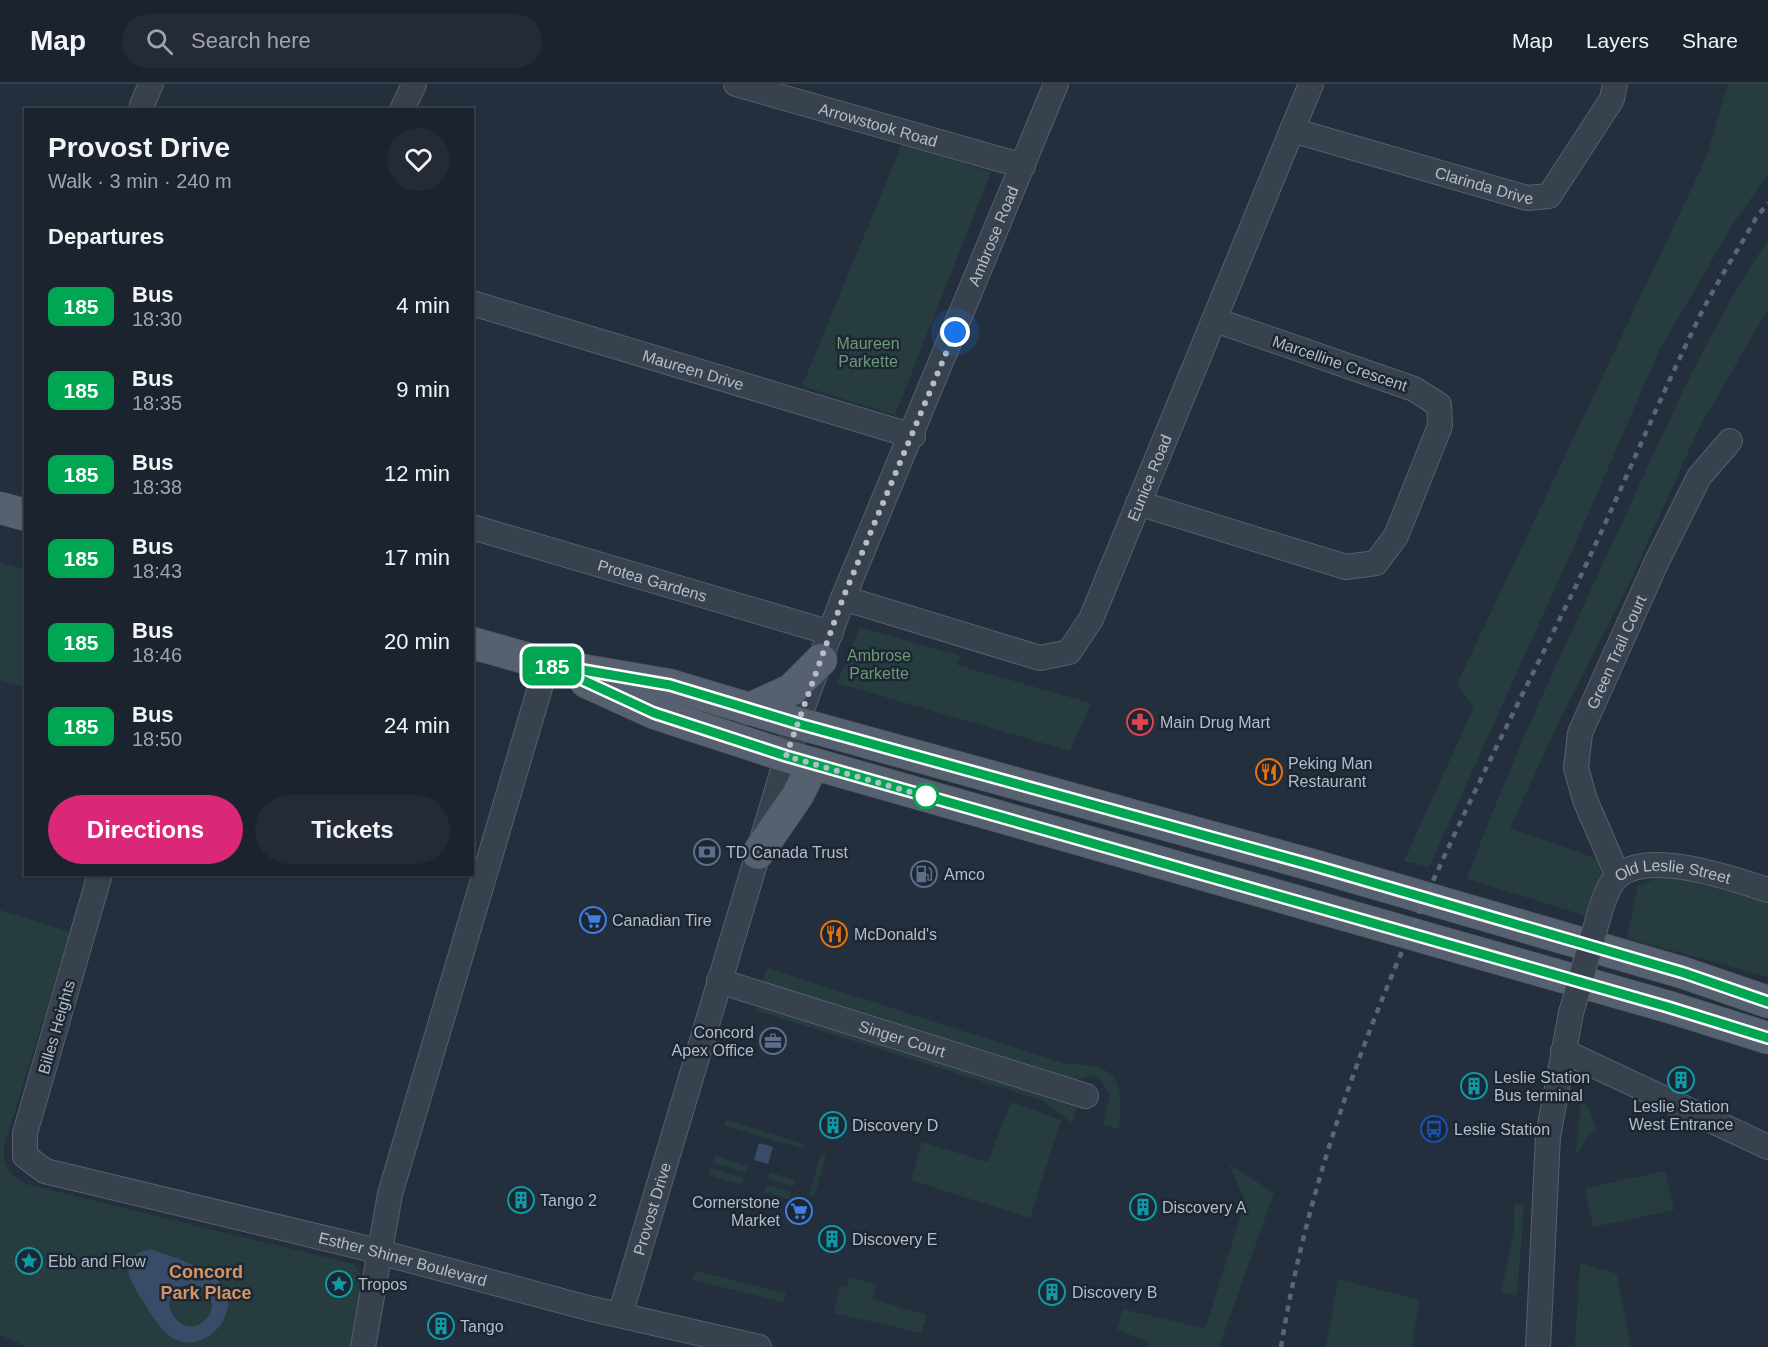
<!DOCTYPE html>
<html lang="en">
<head>
<meta charset="utf-8">
<style>
	:root { --surface:#1b232e; --page:#242b36; --text:#f1f3f6; --muted:#a0a4aa; --line:#39404a; --accent:#db2777 }
	body { margin:0; font-family:Arial,sans-serif; background:var(--page); color:var(--text); height:100vh; display:flex; flex-direction:column; font-size:22px; white-space:nowrap }
	* { box-sizing:border-box; margin:0 }
	p { font-size:20px; color:var(--muted) }
	.icon { flex:none; width:33px; height:33px; fill:none; stroke:currentColor; stroke-width:2; stroke-linecap:round; stroke-linejoin:round }
	.map { position:relative; flex:1; overflow:hidden }
	.details { position:absolute; left:24px; top:24px; width:450px; height:768px; display:flex; flex-direction:column; background:var(--surface); border-radius:0px; box-shadow:0 2px 4px #0004,0 0 0 2px var(--line) }
	.details>* { flex:none }
	.badge { padding:0 12px; border-radius:9px; font-size:21px; line-height:39px }
	.you { position:absolute; width:30px; height:30px; margin:-15px; border:4px solid #fff; border-radius:50%; background:#1a73e8; box-shadow:0 0 0 9px #1a73e833 }
	.map>.badge { position:absolute; translate:-50% -50%; box-shadow:0 0 0 3px #fff }
	h2 { padding:0 24px; font-size:22px; line-height:54px }
	.round { display:grid; place-items:center; flex:none; width:63px; height:63px; border-radius:32px; background:var(--page) }
	.overview { display:flex; align-items:center; justify-content:space-between; height:102px; padding:0 24px }
	h1 { font-size:28px; font-weight:800; line-height:45px }
	.button { display:flex; gap:12px; margin-top:auto; padding:12px 24px }
	.button a { flex:1; height:69px; border-radius:36px; background:var(--accent); color:#fff; font-size:24px; font-weight:800; line-height:69px; text-align:center }
	.button a+a { background:var(--page); color:var(--text) }
	ul { padding:0; list-style:none }
	li { display:flex; align-items:center; gap:18px; height:84px; padding:0 24px }
	li div { flex:1 }
	li b { display:block; font-size:22px }
	li em { font-style:normal }
	li .badge { min-width:66px; font-weight:700; text-align:center }
	header { display:flex; align-items:center; gap:36px; box-sizing:border-box; height:84px; padding:0 30px; background:var(--surface); border-bottom:2px solid var(--line) }
	header strong { font-size:28px }
	nav { display:flex; gap:33px; margin-inline-start:auto; font-size:21px }
	.search { width:420px; height:54px; background:var(--page); display:flex; align-items:center; gap:15px; box-sizing:border-box; padding:0 21px; border-radius:33px; color:var(--muted); font-size:22px }
	.map>svg:first-child { display:block }
	.green { fill:#263c3f }
	.water { fill:#394c67; fill-rule:evenodd }
	.lines { fill:none; stroke-linecap:round; stroke-linejoin:round }
	.minor-casing { stroke:#565f6c; stroke-width:26 }
	.major-casing { stroke:#414a57; stroke-width:33 }
	.minor { stroke:#38414e; stroke-width:24 }
	.major { stroke:#56606e; stroke-width:32 }
	.rail { stroke:#5a6575; stroke-width:4.5; stroke-dasharray:6 6; stroke-linecap:butt }
	.minor-bridge-casing { stroke:#565f6c; stroke-width:26; stroke-linecap:butt }
	.minor-bridge { stroke:#38414e; stroke-width:24 }
	.line-casing { stroke:#fff; stroke-width:14 }
	.line { stroke:#00a651; stroke-width:9 }
	.walk { stroke:#b4bcc9; stroke-width:6; stroke-dasharray:0 10.8 }
	.stop-dot { fill:#fff; stroke:#00a651; stroke-width:3 }
	.labels { text-anchor:middle; stroke-width:5; stroke-linejoin:round; paint-order:stroke }
	.street-label { font-size:16px; fill:#b4bcc9; stroke:#1d2633 }
	.park-label { font-size:16px; fill:#6b9a76; stroke:#1d2633 }
	.poi-label { font-size:16px; fill:#b4bcc9; stroke:#1d2633; text-anchor:start }
	.neighbourhood-label { font-size:18px; font-weight:bold; fill:#d59563; stroke:#1d2633 }
</style>
</head>
<body>
<header>
<strong>Map</strong>
<div class="search"><svg class="icon" aria-label="search" viewBox="0 0 24 24"><circle cx="10" cy="10" r="6"/><path d="M15 15l6 6"/></svg>Search here</div>
<nav><a>Map</a><a>Layers</a><a>Share</a></nav>
</header>
<div class="map">
<svg width="1768" height="1263" viewBox="0 0 1768 1263">
	<rect width="100%" height="100%" fill="#242f3e"/>
	<g class="green">
		<path d="M1728,0H1768V90L1731,143L1659,267L1579,451L1429,783L1404,777L1474,623L1457,600L1706,74Z"/>
		<path d="M902,60L991,88L895,331L802,302Z"/>
		<path d="M1768,156V225L1698,346L1629,500L1562,631L1510,744L1598,775L1602,791L1587,832L1467,795C1509,679 1563,566 1615,454C1662,353 1706,248 1768,156Z"/>
		<path d="M0,478L25,486V603L0,596Z"/>
		<path d="M860,543L960,572L957,581L1091,619L1070,667L837,599Z"/>
		<path d="M1670,791L1768,819V893L1627,854L1638,801Z"/>
		<path d="M0,826L70,848L4,1063C2,1081 10,1092 26,1100L353,1180C374,1193 356,1242 351,1263H28L0,1251Z"/>
		<path d="M767,884L1066,980C1120,980 1123,996 1119,1045L1103,1041L1110,1011L1101,996L1091,991L1065,999L759,909Z"/>
		<path d="M759,917L1078,1017L1072,1039L1041,1016L755,926Z"/>
		<path d="M1581,1017L1587,1021L1597,1045L1586,1054L1578,1069L1576,1068Z"/>
		<path d="M1011,1018L1061,1036L1030,1134L911,1096L922,1058L988,1078Z"/>
		<path d="M726,1036L805,1060L803,1065L724,1041Z"/>
		<path d="M821,1070L826,1072L814,1113L809,1111Z"/>
		<path d="M715,1072L748,1082L746,1089L713,1079Z"/>
		<path d="M1229,1080L1274,1109L1219,1263H1148L1149,1258L1117,1246L1123,1225L1205,1245L1245,1118Z"/>
		<path d="M711,1084L744,1094L742,1101L709,1091Z"/>
		<path d="M1665,1087L1674,1126L1593,1143L1585,1104Z"/>
		<path d="M770,1088L795,1096L793,1103L768,1095Z"/>
		<path d="M766,1101L791,1108L789,1115L764,1108Z"/>
		<path d="M1514,1120L1524,1122L1517,1212L1501,1208L1514,1148Z"/>
		<path d="M1580,1179L1617,1190L1631,1263H1575Z"/>
		<path d="M696,1187L786,1209L783,1218L693,1196Z"/>
		<path d="M850,1194L876,1200L872,1215L927,1231L921,1249L834,1229L840,1202L847,1204Z"/>
		<path d="M1338,1195L1419,1216L1412,1263H1326Z"/>
	</g>
	<g class="water">
		<path d="M759,1059L773,1063L768,1080L754,1076Z"/>
		<path d="M151,1165C173,1174 206,1181 221,1200C242,1225 212,1263 183,1258C163,1254 153,1232 142,1216C129,1195 115,1172 151,1165ZM190,1200C205,1202 220,1218 207,1234C183,1263 146,1208 190,1200Z"/>
	</g>
	<g class="lines">
		<defs>
			<g id="minor">
				<path id="s1" d="M736,0L1023,82"/>
				<path d="M142,21L151,0"/>
				<path d="M402,26L414,0"/>
				<path id="s2" d="M1292,46L1527,114L1549,112L1612,15L1615,0"/>
				<path id="s3" d="M472,219L913,352"/>
				<path d="M1138,419L1346,483L1376,479L1396,452L1440,342L1439,321L1414,305L1215,236"/>
				<path id="s4" d="M472,443L831,549"/>
				<path id="s5" d="M843,514L1040,574L1069,568L1091,535L1311,0"/>
				<path id="s6" d="M100,790L25,1049V1072L45,1087L357,1162L588,1224L759,1263"/>
				<path id="s7" d="M1618,792L1585,716L1576,684L1580,649L1657,477L1699,393L1730,357"/>
				<path id="s8" d="M1597,838C1601,824 1607,801 1618,792C1650,765 1733,795 1768,806"/>
				<path id="s9" d="M719,897L1086,1012"/>
				<path d="M1563,967L1768,1063"/>
				<path id="s10" d="M620,1231L797,639L843,514L1056,0"/>
				<path d="M363,1263L390,1110L547,580"/>
				<path d="M1538,1263L1548,1052L1571,929"/>
			</g>
			<g id="major">
				<path d="M0,424L26,431"/>
				<path d="M472,559L547,580L670,601L797,639L1312,781L1684,889L1768,918"/>
				<path d="M586,598L654,629L786,672L1669,923L1768,954"/>
				<path d="M749,625L791,606L821,576"/>
				<path d="M758,769L798,711L813,680"/>
			</g>
		</defs>
		<use href="#minor" class="minor-casing"/>
		<use href="#major" class="major-casing"/>
		<use href="#minor" class="minor"/>
		<use href="#major" class="major"/>
		<path class="rail" d="M1281,1263C1325,992 1454,750 1574,506C1616,419 1653,329 1695,242C1712,205 1736,170 1756,134L1768,119"/>
		<defs>
			<path id="minor-bridge" d="M1571,929L1597,838"/>
		</defs>
		<use href="#minor-bridge" class="minor-bridge-casing"/>
		<use href="#minor-bridge" class="minor-bridge"/>
	</g>
	<g class="lines">
		<defs>
			<path id="line" d="M1768,918L1684,889L1312,781L796,639L670,601L548,580L654,629L786,672L1668,923L1768,954"/>
		</defs>
		<use href="#line" class="line-casing"/>
		<use href="#line" class="line"/>
		<path class="walk" d="M926,712L928,713L786,672L843,514L955,248"/>
	</g>
	<defs>
		<symbol id="pharmacy-ring" viewBox="-11 -11 22 22"><circle r="9.5" fill="#1d2633" stroke="#e0444e" stroke-width="1.5"/><path d="M-2-6h4v4h4v4h-4v4h-4v-4h-4v-4h4Z" fill="#e0444e"/></symbol>
		<symbol id="restaurant-ring" viewBox="-11 -11 22 22"><circle r="9.5" fill="#1d2633" stroke="#e8710a" stroke-width="1.5"/><path d="M-5-6h1v4h1v-4h1v4h1v-4h1v5L-1.5 .5V6h-2V.5L-5-1ZM5-6V6H3V1.5H1.5Q1.5-4 5-6Z" fill="#e8710a"/></symbol>
		<symbol id="bank-ring" viewBox="-11 -11 22 22"><circle r="9.5" fill="#1d2633" stroke="#5c6f8a" stroke-width="1.5"/><path d="M-6-4H6V4H-6ZM0-2.3a2.3 2.3 0 1 0 0 4.6a2.3 2.3 0 1 0 0-4.6Z" fill="#5c6f8a"/></symbol>
		<symbol id="fuel-ring" viewBox="-11 -11 22 22"><circle r="9.5" fill="#1d2633" stroke="#5c6f8a" stroke-width="1.5"/><path d="M-5.5-6h7V0h2V4h1.3V-2.5L3-4.5l.8-.8L6-3V5H2.5V1h-1V6h-7ZM-4.2-4.7v3.2H.2V-4.7Z" fill="#5c6f8a"/></symbol>
		<symbol id="supermarket-ring" viewBox="-11 -11 22 22"><circle r="9.5" fill="#1d2633" stroke="#3f7fe0" stroke-width="1.5"/><path d="M-6-5.5h2.5l.6 2H6L4.5 2H-2.5L-4.4-4H-6ZM-1.5 3.2a1.3 1.3 0 1 0 .1 0ZM3 3.2a1.3 1.3 0 1 0 .1 0Z" fill="#3f7fe0"/></symbol>
		<symbol id="office-ring" viewBox="-11 -11 22 22"><circle r="9.5" fill="#1d2633" stroke="#5c6f8a" stroke-width="1.5"/><path d="M-6-3h4V-5.5h4V-3h4V5H-6ZM-1-4.5V-3h2v-1.5ZM-6 0V1H6V0Z" fill="#5c6f8a"/></symbol>
		<symbol id="building-ring" viewBox="-11 -11 22 22"><circle r="9.5" fill="#1d2633" stroke="#0f9aa8" stroke-width="1.5"/><path d="M-4-6H4V6H1V3H-1V6H-4ZM-2.5-4.3h1.7v1.8h-1.7ZM.8-4.3h1.7v1.8H.8ZM-2.5-1h1.7V.8h-1.7ZM.8-1h1.7V.8H.8Z" fill="#0f9aa8"/></symbol>
		<symbol id="bus-ring" viewBox="-11 -11 22 22"><circle r="9.5" fill="#1d2633" stroke="#1a4fb4" stroke-width="1.5"/><path d="M-5-6H5V4H4V6H2V4H-2V6H-4V4H-5ZM-3.5-4V0h7V-4ZM-3.5 1.2v1.5H-2V1.2ZM2 1.2v1.5H3.5V1.2Z" fill="#1a4fb4"/></symbol>
		<symbol id="sight-ring" viewBox="-11 -11 22 22"><circle r="9.5" fill="#1d2633" stroke="#0f9aa8" stroke-width="1.5"/><path d="M0-6L1.8-2.2L6-1.7L2.9 1.2L3.7 5.4L0 3.3L-3.7 5.4L-2.9 1.2L-6-1.7L-1.8-2.2Z" fill="#0f9aa8"/></symbol>
	</defs>
	<g fill-rule="evenodd">
		<use href="#pharmacy-ring" x="1125" y="623" width="30" height="30"/>
		<use href="#restaurant-ring" x="1254" y="673" width="30" height="30"/>
		<use href="#bank-ring" x="692" y="753" width="30" height="30"/>
		<use href="#fuel-ring" x="909" y="775" width="30" height="30"/>
		<use href="#supermarket-ring" x="578" y="821" width="30" height="30"/>
		<use href="#restaurant-ring" x="819" y="835" width="30" height="30"/>
		<use href="#office-ring" x="758" y="942" width="30" height="30"/>
		<use href="#building-ring" x="1666" y="981" width="30" height="30"/>
		<use href="#building-ring" x="1459" y="987" width="30" height="30"/>
		<use href="#building-ring" x="818" y="1026" width="30" height="30"/>
		<use href="#bus-ring" x="1419" y="1030" width="30" height="30"/>
		<use href="#building-ring" x="506" y="1101" width="30" height="30"/>
		<use href="#building-ring" x="1128" y="1108" width="30" height="30"/>
		<use href="#supermarket-ring" x="784" y="1112" width="30" height="30"/>
		<use href="#building-ring" x="817" y="1140" width="30" height="30"/>
		<use href="#sight-ring" x="14" y="1162" width="30" height="30"/>
		<use href="#sight-ring" x="324" y="1185" width="30" height="30"/>
		<use href="#building-ring" x="1037" y="1193" width="30" height="30"/>
		<use href="#building-ring" x="426" y="1227" width="30" height="30"/>
	</g>
	<circle class="stop-dot" cx="926" cy="712" r="12"/>
	<g class="labels">
		<g class="street-label">
			<text dy="6" stroke="none"><textPath href="#s1" startOffset="148">Arrowstook Road</textPath></text>
			<text dy="6" stroke="none"><textPath href="#s2" startOffset="200">Clarinda Drive</textPath></text>
			<text dy="6" stroke="none"><textPath href="#s10" startOffset="1143">Ambrose Road</textPath></text>
			<text transform="translate(1340 279) rotate(19)" y="6">Marcelline Crescent</text>
			<text dy="6" stroke="none"><textPath href="#s3" startOffset="231">Maureen Drive</textPath></text>
			<text dy="6" stroke="none"><textPath href="#s5" startOffset="428">Eunice Road</textPath></text>
			<text dy="6" stroke="none"><textPath href="#s4" startOffset="188">Protea Gardens</textPath></text>
			<text dy="6" stroke="none"><textPath href="#s7" startOffset="240">Green Trail Court</textPath></text>
			<text dy="6" stroke="none"><textPath href="#s8" startOffset="108">Old Leslie Street</textPath></text>
			<text transform="translate(56 943) rotate(-74)" y="6">Billes Heights</text>
			<text dy="6" stroke="none"><textPath href="#s9" startOffset="192">Singer Court</textPath></text>
			<text dy="6" stroke="none"><textPath href="#s10" startOffset="111">Provost Drive</textPath></text>
			<text dy="6" stroke="none"><textPath href="#s6" startOffset="686">Esther Shiner Boulevard</textPath></text>
		</g>
		<g class="park-label">
			<text x="868" y="265">Maureen<tspan x="868" dy="18">Parkette</tspan></text>
			<text x="879" y="577">Ambrose<tspan x="879" dy="18">Parkette</tspan></text>
		</g>
		<g class="poi-label">
			<text x="1160" y="644">Main Drug Mart</text>
			<text x="1288" y="685">Peking Man<tspan x="1288" dy="18">Restaurant</tspan></text>
			<text x="726" y="774">TD Canada Trust</text>
			<text x="944" y="796">Amco</text>
			<text x="612" y="842">Canadian Tire</text>
			<text x="854" y="856">McDonald's</text>
			<text x="754" y="954" text-anchor="end">Concord<tspan x="754" dy="18">Apex Office</tspan></text>
			<text x="1494" y="999">Leslie Station<tspan x="1494" dy="18">Bus terminal</tspan></text>
			<text x="1681" y="1028" text-anchor="middle">Leslie Station<tspan x="1681" dy="18">West Entrance</tspan></text>
			<text x="852" y="1047">Discovery D</text>
			<text x="1454" y="1051">Leslie Station</text>
			<text x="540" y="1122">Tango 2</text>
			<text x="780" y="1124" text-anchor="end">Cornerstone<tspan x="780" dy="18">Market</tspan></text>
			<text x="1162" y="1129">Discovery A</text>
			<text x="852" y="1161">Discovery E</text>
			<text x="48" y="1183">Ebb and Flow</text>
			<text x="358" y="1206">Tropos</text>
			<text x="1072" y="1214">Discovery B</text>
			<text x="460" y="1248">Tango</text>
		</g>
		<g class="neighbourhood-label">
			<text x="206" y="1194">Concord<tspan x="206" dy="21">Park Place</tspan></text>
		</g>
	</g>
</svg>
<div class="you" style="left:955px;top:248px"></div>
<b class="badge" style="left:552px;top:582px;background:#00a651;color:#fff">185</b>
<section class="details">
<div class="overview"><div><h1>Provost Drive</h1><p>Walk · 3 min · 240 m</p></div><a class="round"><svg class="icon" aria-label="heart" viewBox="0 0 24 24"><path d="M12 20l-8-8c-3-5 5-10 8-4 3-6 11-1 8 4z"/></svg></a></div>
<h2>Departures</h2>
<ul>
<li><span class="badge" style="background:#00a651;color:#fff">185</span><div><b>Bus</b><p>18:30</p></div><em>4 min</em></li>
<li><span class="badge" style="background:#00a651;color:#fff">185</span><div><b>Bus</b><p>18:35</p></div><em>9 min</em></li>
<li><span class="badge" style="background:#00a651;color:#fff">185</span><div><b>Bus</b><p>18:38</p></div><em>12 min</em></li>
<li><span class="badge" style="background:#00a651;color:#fff">185</span><div><b>Bus</b><p>18:43</p></div><em>17 min</em></li>
<li><span class="badge" style="background:#00a651;color:#fff">185</span><div><b>Bus</b><p>18:46</p></div><em>20 min</em></li>
<li><span class="badge" style="background:#00a651;color:#fff">185</span><div><b>Bus</b><p>18:50</p></div><em>24 min</em></li>
</ul>
<div class="button"><a>Directions</a><a>Tickets</a></div>
</section>
</div>
</body>
</html>
